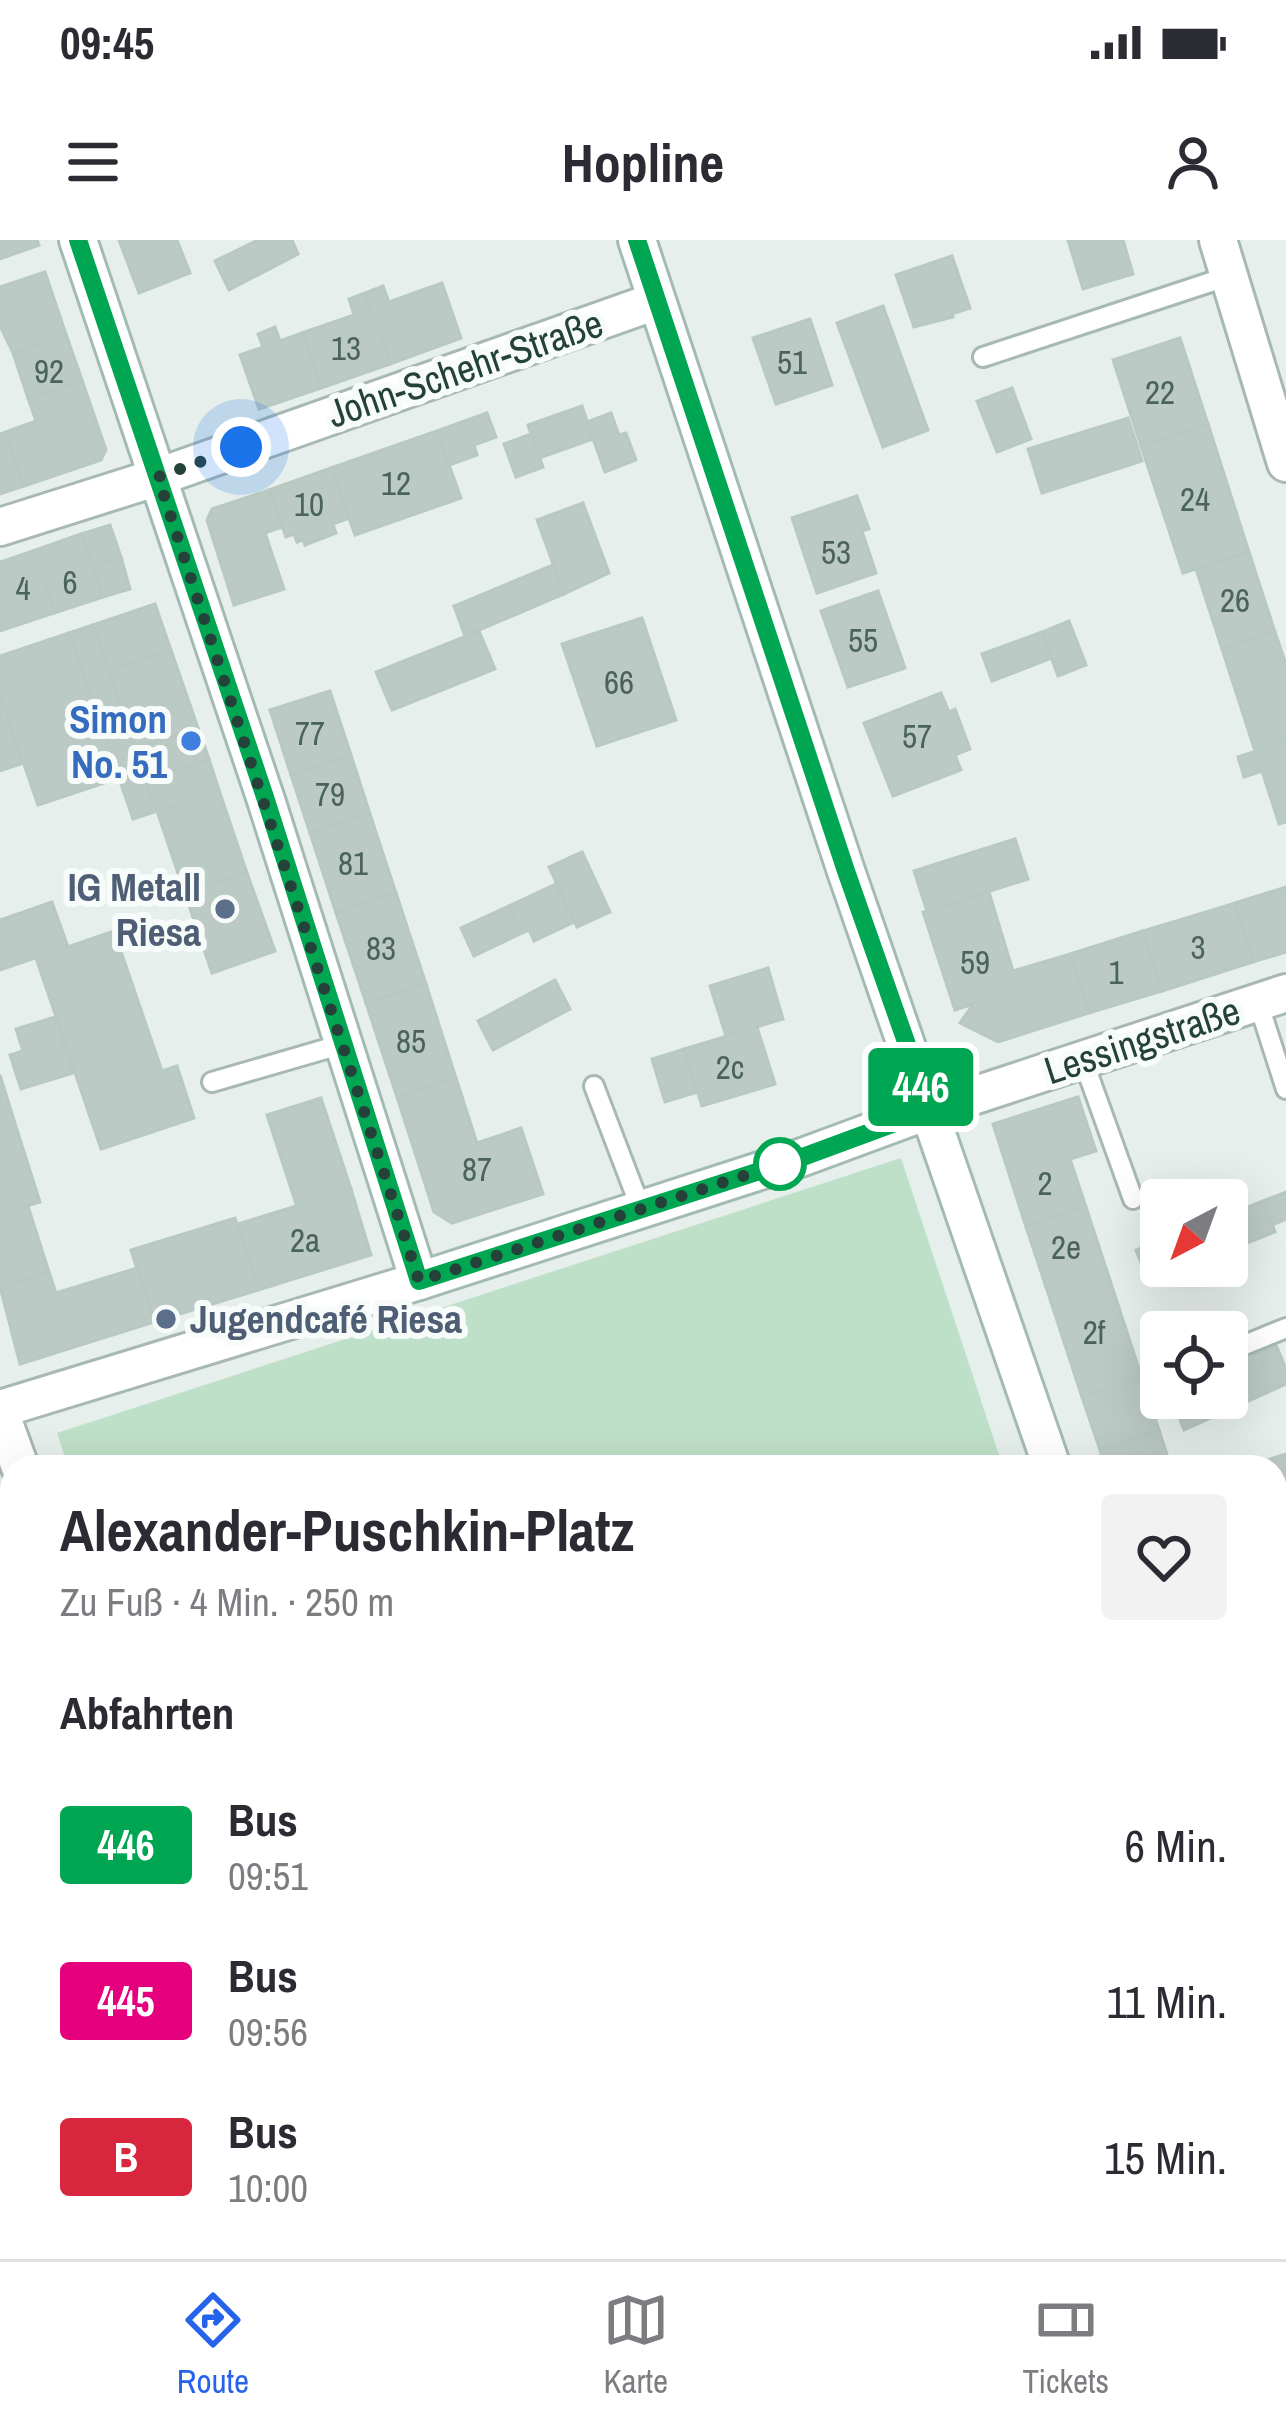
<!DOCTYPE html>
<html lang="de">
<head>
<meta charset="utf-8">
<style>
	:root { --surface:#fff; --page:#f2f2f3; --text:#2b2b33; --muted:#7c7c81; --line:#e1e1e2; --accent:#2563eb }
	body { margin:0; font-family:"Archivo Narrow",sans-serif; background:var(--page); color:var(--text); height:100vh; display:flex; flex-direction:column; font-size:45px; white-space:nowrap }
	* { box-sizing:border-box; margin:0 }
	p { font-size:39px; color:var(--muted) }
	.icon { flex:none; width:66px; height:66px; fill:none; stroke:currentColor; stroke-width:2; stroke-linecap:round; stroke-linejoin:round }
	.map { position:relative; flex:1; overflow:hidden }
	.details { position:absolute; left:0px; top:1215px; width:1287px; height:804px; display:flex; flex-direction:column; background:var(--surface); border-radius:36px 36px 0 0; box-shadow:0 12px 48px #0002 }
	.details>* { flex:none }
	.badge { padding:0 24px; border-radius:9px; font-size:42px; line-height:78px }
	.needle { width:78px; rotate:221deg }
	.controls { position:absolute; left:1140px; top:939px; display:grid; gap:24px }
	.controls a { display:grid; place-items:center; width:108px; height:108px; border-radius:12px; background:var(--surface); box-shadow:0 12px 48px #0002; font-size:60px }
	.you { position:absolute; width:60px; height:60px; margin:-30px; border:9px solid #fff; border-radius:50%; background:#1a73e8; box-shadow:0 0 0 18px #1a73e833 }
	.map>.badge { position:absolute; translate:-50% -50%; box-shadow:0 0 0 6px #fff }
	h2 { padding:0 60px; font-size:45px; line-height:108px }
	.round { display:grid; place-items:center; flex:none; width:126px; height:126px; border-radius:12px; background:var(--page) }
	.summary { display:flex; align-items:center; justify-content:space-between; height:204px; padding:0 60px }
	h1 { font-size:57px; font-weight:700; line-height:90px }
	ul { padding:0; list-style:none }
	li { display:flex; align-items:center; gap:36px; height:156px; padding:0 60px }
	li div { flex:1 }
	li b { display:block; font-size:45px }
	li em { font-style:normal }
	li .badge { min-width:132px; font-weight:700; text-align:center }
	.status { display:flex; justify-content:space-between; align-items:center; height:84px; padding:0 60px; background:var(--surface); direction:ltr }
	.status svg { height:33px; fill:currentColor }
	header { display:flex; justify-content:space-between; align-items:center; height:156px; padding:0 60px; background:var(--surface); font-size:54px; font-weight:700 }
	.menu { display:flex; justify-content:space-around; align-items:center; height:168px; border-top:3px solid var(--line); background:var(--surface); font-size:33px; color:var(--muted) }
	.menu a { display:grid; justify-items:center; gap:6px }
	.menu .on { color:var(--accent) }
	.map>svg:first-child { display:block }
	.green { fill:#bfe0c8 }
	.building { fill:#bbcac4; stroke:#b8c9c2; stroke-width:3 }
	.lines { fill:none; stroke-linecap:round; stroke-linejoin:round }
	.service-casing { stroke:#a8b8b2; stroke-width:24 }
	.minor-casing { stroke:#a8b8b2; stroke-width:42 }
	.secondary-casing { stroke:#a4bbb3; stroke-width:42 }
	.service { stroke:#fff; stroke-width:18 }
	.minor { stroke:#fff; stroke-width:36 }
	.secondary { stroke:#fff; stroke-width:36 }
	.line-casing { stroke:#fff; stroke-width:27 }
	.line { stroke:#00a651; stroke-width:18 }
	.walk { stroke:#24423a; stroke-width:12; stroke-dasharray:0 21.6 }
	.shop-dot { fill:#3f7fe0; stroke:#f7fbf9; stroke-width:4.5 }
	.service-dot { fill:#5c6f8a; stroke:#f7fbf9; stroke-width:4.5 }
	.stop-dot { fill:#fff; stroke:#00a651; stroke-width:6 }
	.labels { text-anchor:middle; stroke-width:12; stroke-linejoin:round; paint-order:stroke }
	.number-label { font-size:33px; fill:#4a645c }
	.street-label { font-size:39px; fill:#24423a; stroke:#f7fbf9 }
	.shop-label { font-size:39px; font-weight:bold; fill:#366cbe; stroke:#f7fbf9; text-anchor:end }
	.service-label { font-size:39px; font-weight:bold; fill:#4e5e75; stroke:#f7fbf9; text-anchor:end }
</style>
</head>
<body>
<div class="status"><b>09:45</b><svg viewBox="0 0 49 12"><path d="M0 12V9h3v3zM5 12V6h3v6zM10 12V3h3v9zM15 12V0h3v12zM26 1h20v11H26zM47 4h2v5h-2z"/></svg></div>
<header><svg class="icon" aria-label="menu" viewBox="0 0 24 24"><path d="M4 6h16M4 12h16M4 18h16"/></svg>Hopline<svg class="icon" aria-label="person" viewBox="0 0 24 24"><circle cx="12" cy="8" r="4"/><path d="M4 21q1-7 8-7t8 7"/></svg></header>
<div class="map">
<svg width="1286" height="2019" viewBox="0 0 1286 2019">
	<rect width="100%" height="100%" fill="#e6efeb"/>
	<path class="green" d="M901,918L1003,1227H68L57,1193Z"/>
	<g class="building">
		<path d="M0,0H37L39,5L0,19Z"/>
		<path d="M119,0H177L190,33L139,53Z"/>
		<path d="M258,0H292L298,14L229,50L215,21Z"/>
		<path d="M1068,0H1123L1133,34L1083,49Z"/>
		<path d="M952,16L970,68L952,74L953,77L914,87L896,35Z"/>
		<path d="M45,32L66,94L13,113L0,86V47Z"/>
		<path d="M442,43L461,98L390,124L365,53L383,46L389,62Z"/>
		<path d="M365,53L390,124L321,148L302,93L354,75L349,59Z"/>
		<path d="M883,66L928,190L883,207L837,83Z"/>
		<path d="M810,79L832,145L776,164L753,98Z"/>
		<path d="M275,87L280,101L302,93L321,148L259,169L240,115L263,107L258,94Z"/>
		<path d="M66,94L82,140L28,158L13,113Z"/>
		<path d="M1180,98L1208,184L1141,206L1113,120Z"/>
		<path d="M82,140L106,210L101,220L24,246L6,192L36,181L28,158Z"/>
		<path d="M1012,148L1031,199L997,212L977,161Z"/>
		<path d="M582,166L593,199L539,218L528,185Z"/>
		<path d="M487,173L496,197L474,205L477,215L449,225L437,191Z"/>
		<path d="M611,173L619,195L626,193L636,220L605,232L587,182Z"/>
		<path d="M1128,178L1142,221L1042,253L1028,209Z"/>
		<path d="M1208,184L1249,312L1183,333L1141,206Z"/>
		<path d="M437,191L461,258L355,295L331,228Z"/>
		<path d="M6,192L24,246L0,254V194Z"/>
		<path d="M531,194L543,227L516,237L504,204Z"/>
		<path d="M331,228L349,278L333,284L336,293L305,305L303,300L297,302L294,294L286,297L269,250Z"/>
		<path d="M269,250L282,287L265,293L284,349L234,365L207,280L212,269Z"/>
		<path d="M857,256L869,289L862,291L876,333L817,353L792,278Z"/>
		<path d="M583,263L609,333L564,354L537,280Z"/>
		<path d="M110,285L121,317L92,326L81,294Z"/>
		<path d="M81,294L103,357L54,373L33,311Z"/>
		<path d="M33,311L54,373L0,391V322Z"/>
		<path d="M1249,312L1275,392L1222,409L1196,329Z"/>
		<path d="M121,317L130,349L103,357L92,326Z"/>
		<path d="M553,325L564,354L465,396L454,366Z"/>
		<path d="M878,351L905,428L848,447L821,371Z"/>
		<path d="M155,364L171,410L109,431L93,385Z"/>
		<path d="M642,378L676,480L597,506L562,404Z"/>
		<path d="M1069,381L1086,425L1058,436L1042,392Z"/>
		<path d="M93,385L157,571L133,579L69,393Z"/>
		<path d="M479,391L495,429L392,470L376,432Z"/>
		<path d="M1042,392L1052,418L992,441L982,414Z"/>
		<path d="M1275,392L1286,424V501L1255,511L1222,409Z"/>
		<path d="M69,393L119,538L38,565L0,455V416Z"/>
		<path d="M171,410L187,456L124,478L109,431Z"/>
		<path d="M330,451L351,515L291,535L270,470Z"/>
		<path d="M941,453L949,472L955,469L970,509L955,515L961,530L893,556L864,483Z"/>
		<path d="M0,455L23,523L0,531Z"/>
		<path d="M187,456L198,488L135,509L124,478Z"/>
		<path d="M198,488L209,519L146,540L135,509Z"/>
		<path d="M1286,501V582L1279,584L1262,531L1244,537L1238,517Z"/>
		<path d="M351,515L370,574L310,593L291,535Z"/>
		<path d="M209,519L219,550L157,571L146,540Z"/>
		<path d="M219,550L247,633L185,654L157,571Z"/>
		<path d="M370,574L396,653L336,673L310,593Z"/>
		<path d="M1015,599L1028,639L927,671L914,631Z"/>
		<path d="M582,612L610,672L577,687L549,627Z"/>
		<path d="M247,633L275,711L212,733L185,654Z"/>
		<path d="M556,644L574,682L534,701L529,690L522,693L509,666Z"/>
		<path d="M1286,647V712L1253,722L1235,663Z"/>
		<path d="M989,652L1013,731L1070,714L1089,773L998,802L960,783L973,764L955,770L923,672Z"/>
		<path d="M396,653L426,744L366,763L336,673Z"/>
		<path d="M52,662L68,707L0,730V680Z"/>
		<path d="M1235,663L1253,722L1162,751L1143,691Z"/>
		<path d="M509,666L522,693L474,716L461,688Z"/>
		<path d="M114,691L162,831L177,826L194,878L101,909L36,718Z"/>
		<path d="M1143,691L1162,751L1089,773L1070,714Z"/>
		<path d="M768,728L783,779L726,796L710,746Z"/>
		<path d="M555,740L570,769L493,810L478,781Z"/>
		<path d="M426,744L456,838L397,857L366,763Z"/>
		<path d="M55,777L73,833L21,849L10,815L23,811L16,789Z"/>
		<path d="M757,787L775,844L702,866L684,809Z"/>
		<path d="M684,809L698,852L665,862L652,819Z"/>
		<path d="M0,835L18,893L0,899Z"/>
		<path d="M456,838L477,903L521,888L543,954L452,983L434,972L397,857Z"/>
		<path d="M1078,857L1096,911L1070,919L1086,967L1026,987L993,884Z"/>
		<path d="M321,858L351,949L297,967L267,875Z"/>
		<path d="M18,893L40,962L0,974V899Z"/>
		<path d="M351,949L371,1015L258,1050L238,984Z"/>
		<path d="M1286,952V979L1272,985L1263,961Z"/>
		<path d="M1263,961L1275,992L1227,1011V975Z"/>
		<path d="M28,966L49,1032L0,1047V974Z"/>
		<path d="M1086,967L1106,1028L1046,1047L1026,987Z"/>
		<path d="M235,978L258,1050L154,1082L131,1010Z"/>
		<path d="M1161,1000V1026H1187L1148,1041L1136,1010Z"/>
		<path d="M137,1028L154,1082L20,1124L0,1047L49,1032L56,1053Z"/>
		<path d="M1106,1028L1142,1138L1082,1157L1046,1047Z"/>
		<path d="M1276,1105L1286,1129V1144L1184,1190L1172,1158H1227V1127Z"/>
		<path d="M1142,1138L1159,1190L1100,1210L1082,1157Z"/>
		<path d="M1159,1190L1171,1227H1105L1100,1210Z"/>
		<path d="M1286,1214V1248L1275,1251V1227H1246Z"/>
		<path d="M1285,1248L1286,1281L1275,1285V1251Z"/>
		<path d="M0,1282L12,1316V1359L0,1363Z"/>
		<path d="M1286,1347V1402L1275,1368V1350Z"/>
		<path d="M12,1359V1470L0,1474V1363Z"/>
		<path d="M12,1470V1529L0,1495V1474Z"/>
		<path d="M1286,1489V1602L1275,1606V1493Z"/>
		<path d="M12,1536V1580L0,1586V1542Z"/>
		<path d="M1286,1602V1708L1275,1711V1606Z"/>
		<path d="M1286,1708V1779L1275,1746V1711Z"/>
		<path d="M12,1890V1948L0,1953V1895Z"/>
		<path d="M144,2007H208L212,2019H148Z"/>
		<path d="M316,2007H383L347,2019H320Z"/>
		<path d="M636,2007H861L864,2019H617L616,2014Z"/>
		<path d="M861,2007H913L876,2019H864Z"/>
		<path d="M1205,2007H1244L1248,2019H1167Z"/>
	</g>
	<g class="lines">
		<defs>
			<g id="service">
				<path d="M983,117L1229,36"/>
				<path d="M1258,762L1286,849"/>
				<path d="M1083,820L1133,959"/>
				<path d="M212,842L343,804"/>
				<path d="M594,846L641,969"/>
				<path d="M1227,1112L1286,1088"/>
			</g>
			<g id="minor">
				<path d="M1218,0L1286,223"/>
				<path d="M0,287L158,237L656,61"/>
				<path d="M930,870L1286,753"/>
				<path d="M0,1169L419,1041"/>
				<path d="M0,1172L20,1227"/>
				<path d="M1275,1453L1286,1449"/>
				<path d="M282,2007L285,2019"/>
				<path d="M1030,2019L1066,2007"/>
			</g>
			<g id="secondary">
				<path d="M78,0L266,560L419,1041L800,918L930,870"/>
				<path d="M637,0L846,631L1052,1227"/>
				<path d="M1275,1893L1286,1924"/>
			</g>
		</defs>
		<use href="#service" class="service-casing"/>
		<use href="#minor" class="minor-casing"/>
		<use href="#secondary" class="secondary-casing"/>
		<use href="#service" class="service"/>
		<use href="#minor" class="minor"/>
		<use href="#secondary" class="secondary"/>
	</g>
	<g class="lines">
		<defs>
			<path id="line" d="M78,0L266,560L419,1041L800,918L930,870L846,631L637,0"/>
		</defs>
		<use href="#line" class="line-casing"/>
		<use href="#line" class="line"/>
		<path class="walk" d="M241,207L158,237L419,1041L780,924"/>
	</g>
	<circle class="shop-dot" cx="191" cy="501" r="12"/>
	<g class="service-dot">
		<circle cx="225" cy="669" r="12"/>
		<circle cx="166" cy="1079" r="12"/>
	</g>
	<circle class="stop-dot" cx="780" cy="924" r="24"/>
	<g class="labels">
		<g class="number-label">
			<text x="346" y="120">13</text>
			<text x="792" y="134">51</text>
			<text x="49" y="143">92</text>
			<text x="1160" y="164">22</text>
			<text x="396" y="255">12</text>
			<text x="1195" y="271">24</text>
			<text x="309" y="276">10</text>
			<text x="836" y="324">53</text>
			<text x="70" y="354">6</text>
			<text x="23" y="360">4</text>
			<text x="1235" y="372">26</text>
			<text x="863" y="412">55</text>
			<text x="619" y="454">66</text>
			<text x="310" y="505">77</text>
			<text x="917" y="508">57</text>
			<text x="330" y="566">79</text>
			<text x="353" y="635">81</text>
			<text x="1198" y="719">3</text>
			<text x="381" y="720">83</text>
			<text x="975" y="734">59</text>
			<text x="1116" y="744">1</text>
			<text x="411" y="813">85</text>
			<text x="730" y="839">2c</text>
			<text x="477" y="941">87</text>
			<text x="1045" y="955">2</text>
			<text x="305" y="1012">2a</text>
			<text x="1066" y="1019">2e</text>
			<text x="1094" y="1104">2f</text>
		</g>
		<g class="street-label">
			<text transform="translate(465 128) rotate(-19)" y="14">John-Schehr-Straße</text>
			<text transform="translate(1142 800) rotate(-18)" y="14">Lessingstraße</text>
		</g>
		<g class="shop-label">
			<text x="167" y="493">Simon<tspan x="167" dy="45">No. 51</tspan></text>
		</g>
		<g class="service-label">
			<text x="201" y="661">IG Metall<tspan x="201" dy="45">Riesa</tspan></text>
			<text x="190" y="1093" text-anchor="start">Jugendcafé Riesa</text>
		</g>
	</g>
</svg>
<div class="controls">
<a><svg class="needle" viewBox="-14 -14 28 28"><path d="M0-13l5 13h-10z" fill="#e53935"/><path d="M0 13l5-13h-10z" fill="#7c7c81"/></svg></a>
<a><svg class="icon" aria-label="locate" viewBox="0 0 24 24"><circle cx="12" cy="12" r="6"/><path d="M12 2v4M12 18v4M2 12h4M18 12h4"/></svg></a>
</div>
<div class="you" style="left:241px;top:207px"></div>
<b class="badge" style="left:921px;top:847px;background:#00a651;color:#fff">446</b>
<section class="details">
<div class="summary"><div><h1>Alexander-Puschkin-Platz</h1><p>Zu Fuß · 4 Min. · 250 m</p></div><a class="round"><svg class="icon" aria-label="heart" viewBox="0 0 24 24"><path d="M12 20l-8-8c-3-5 5-10 8-4 3-6 11-1 8 4z"/></svg></a></div>
<h2>Abfahrten</h2>
<ul>
<li><span class="badge" style="background:#00a651;color:#fff">446</span><div><b>Bus</b><p>09:51</p></div><em>6 Min.</em></li>
<li><span class="badge" style="background:#e6007e;color:#fff">445</span><div><b>Bus</b><p>09:56</p></div><em>11 Min.</em></li>
<li><span class="badge" style="background:#d7263d;color:#fff">B</span><div><b>Bus</b><p>10:00</p></div><em>15 Min.</em></li>
</ul>
</section>
</div>
<nav class="menu">
<a class="on"><svg class="icon" aria-label="directions" viewBox="0 0 24 24"><path d="M12 3l9 9-9 9-9-9zM9 14v-3h6M13 9l2 2-2 2"/></svg>Route</a>
<a><svg class="icon" aria-label="map" viewBox="0 0 24 24"><path d="M3 6l6-2 6 2 6-2v14l-6 2-6-2-6 2zM9 4v14M15 6v14"/></svg>Karte</a>
<a><svg class="icon" aria-label="tickets" viewBox="0 0 24 24"><path d="M3 7h18v10H3zM15 7v10"/></svg>Tickets</a>
</nav>
</body>
</html>
